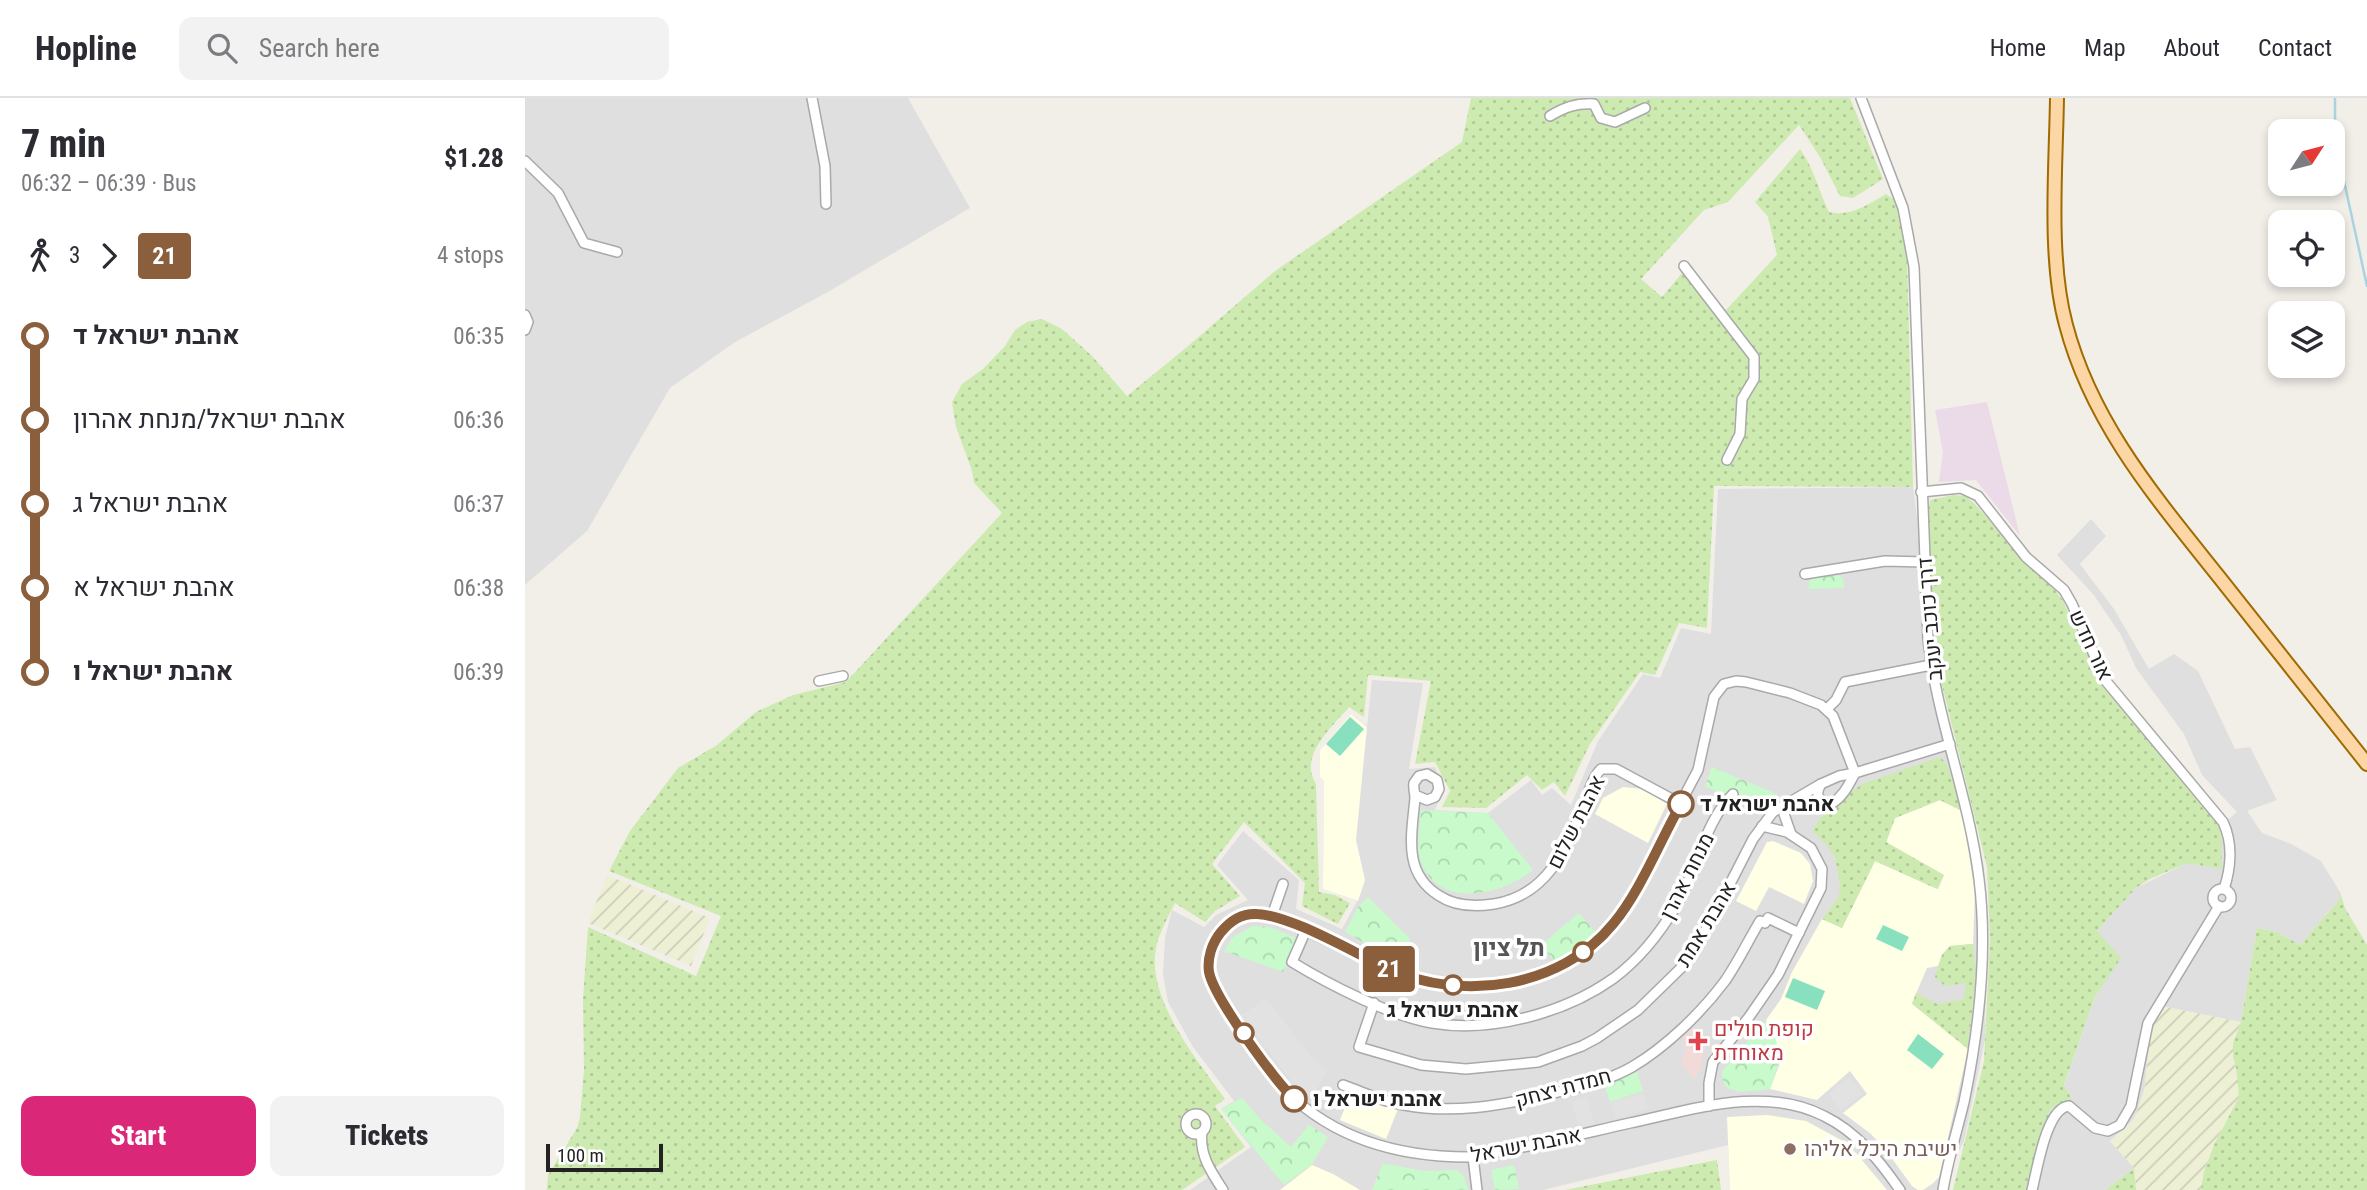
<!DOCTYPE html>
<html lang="en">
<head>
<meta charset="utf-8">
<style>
	:root { --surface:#fff; --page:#f2f2f3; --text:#2b2b33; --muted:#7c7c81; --line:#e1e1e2; --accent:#db2777 }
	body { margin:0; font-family:"Roboto Condensed",Heebo,sans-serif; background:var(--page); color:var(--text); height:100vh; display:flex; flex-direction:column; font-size:26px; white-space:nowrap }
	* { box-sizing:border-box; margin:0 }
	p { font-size:23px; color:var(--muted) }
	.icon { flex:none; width:38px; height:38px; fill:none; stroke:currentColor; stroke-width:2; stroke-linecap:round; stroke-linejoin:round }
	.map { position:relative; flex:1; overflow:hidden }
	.sheet { display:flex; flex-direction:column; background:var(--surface); width:525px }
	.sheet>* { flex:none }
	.badge { padding:0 14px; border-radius:5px; font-size:24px; line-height:46px }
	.needle { width:46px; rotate:54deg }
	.controls { position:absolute; left:1743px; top:21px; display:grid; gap:14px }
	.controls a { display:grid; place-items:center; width:77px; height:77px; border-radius:14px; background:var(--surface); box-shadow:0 4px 10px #0003; font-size:35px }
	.scale { position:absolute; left:21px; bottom:18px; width:117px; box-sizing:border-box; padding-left:7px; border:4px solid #222; border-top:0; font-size:19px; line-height:24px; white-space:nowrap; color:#222; -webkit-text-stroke:5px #fff; paint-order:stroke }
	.map>.badge { position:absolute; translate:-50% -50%; box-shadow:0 0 0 4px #fff }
	.legs { display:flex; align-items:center; gap:10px; height:77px; padding:0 21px; font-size:23px }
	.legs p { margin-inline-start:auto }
	.headline { display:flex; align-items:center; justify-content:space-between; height:119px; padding:0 21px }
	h1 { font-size:38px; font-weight:800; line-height:52px }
	.primary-button { display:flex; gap:14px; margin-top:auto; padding:14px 21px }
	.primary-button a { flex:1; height:80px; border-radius:14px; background:var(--accent); color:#fff; font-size:28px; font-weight:800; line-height:80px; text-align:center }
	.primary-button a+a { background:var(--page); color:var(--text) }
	ul { padding:0 21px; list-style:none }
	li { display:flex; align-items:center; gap:24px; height:84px; font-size:26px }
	li i { display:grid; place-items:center; width:10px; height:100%; margin:0 9px; background:currentColor }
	li i::after { content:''; width:18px; height:18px; margin:-9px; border:5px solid; border-radius:50%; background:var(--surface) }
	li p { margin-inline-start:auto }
	li:first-child i { background:linear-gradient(#0000 50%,currentColor 0) }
	li:last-child i { background:linear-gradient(currentColor 50%,#0000 0) }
	header { display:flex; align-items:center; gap:42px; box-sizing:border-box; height:98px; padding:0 35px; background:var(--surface); border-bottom:2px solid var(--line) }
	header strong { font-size:33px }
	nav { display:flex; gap:38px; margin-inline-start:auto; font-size:24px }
	.search { width:490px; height:63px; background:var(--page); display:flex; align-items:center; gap:18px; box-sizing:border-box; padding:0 24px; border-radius:14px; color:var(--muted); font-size:26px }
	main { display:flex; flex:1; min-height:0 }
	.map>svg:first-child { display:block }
	.residential { fill:#e0dfdf }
	.commercial { fill:#f2dad9 }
	.industrial { fill:#ebdbe8 }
	.education { fill:#ffffe5 }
	.farmland { fill:url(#farmland-furrows) }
	.grass { fill:url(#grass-dots) }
	.park { fill:url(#park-crowns) }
	.pitch { fill:#88e0be }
	.parking { fill:#e2e2e2 }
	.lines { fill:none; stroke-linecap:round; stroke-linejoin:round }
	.stream { stroke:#aad3df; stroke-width:2.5 }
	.minor-casing { stroke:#a9a9a9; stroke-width:12 }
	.major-casing { stroke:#a06b00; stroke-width:16 }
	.minor { stroke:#fff; stroke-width:9 }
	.major { stroke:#fcd6a4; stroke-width:12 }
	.line-1-casing { stroke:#fff; stroke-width:16 }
	.line-1 { stroke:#8b5e3c; stroke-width:10 }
	.stop-1-dot { fill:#fff; stroke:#8b5e3c; stroke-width:3.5 }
	.health-dot { fill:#e0444e; stroke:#fff; stroke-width:2.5 }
	.education-dot { fill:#8d6e63; stroke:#fff; stroke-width:2.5 }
	.labels { text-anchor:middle; stroke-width:7; stroke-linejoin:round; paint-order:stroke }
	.street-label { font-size:21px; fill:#222; stroke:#fff }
	.stop-label { font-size:21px; font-weight:bold; fill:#222; stroke:#fff; text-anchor:start }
	.health-label { font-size:21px; fill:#be3a42; stroke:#fff; text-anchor:start }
	.education-label { font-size:21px; fill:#785e54; stroke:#fff; text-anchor:start }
	.quarter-label { font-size:24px; font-weight:bold; fill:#555; stroke:#fff }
</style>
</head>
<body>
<header>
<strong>Hopline</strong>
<div class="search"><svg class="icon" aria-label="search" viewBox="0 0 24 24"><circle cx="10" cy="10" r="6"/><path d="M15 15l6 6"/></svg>Search here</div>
<nav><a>Home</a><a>Map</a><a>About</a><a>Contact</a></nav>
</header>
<main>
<section class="sheet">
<div class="headline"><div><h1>7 min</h1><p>06:32 – 06:39 · Bus</p></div><b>$1.28</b></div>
<div class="legs"><svg class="icon" aria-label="walk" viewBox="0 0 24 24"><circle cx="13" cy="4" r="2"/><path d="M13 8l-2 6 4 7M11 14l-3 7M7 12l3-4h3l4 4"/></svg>3<svg class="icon" aria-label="forward" viewBox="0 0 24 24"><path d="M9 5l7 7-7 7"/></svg><b class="badge" style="background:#8b5e3c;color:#fff">21</b><p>4 stops</p></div>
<ul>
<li><i style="color:#8b5e3c"></i><b>אהבת ישראל ד</b><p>06:35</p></li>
<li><i style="color:#8b5e3c"></i><span>אהבת ישראל/מנחת אהרון</span><p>06:36</p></li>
<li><i style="color:#8b5e3c"></i><span>אהבת ישראל ג</span><p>06:37</p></li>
<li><i style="color:#8b5e3c"></i><span>אהבת ישראל א</span><p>06:38</p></li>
<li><i style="color:#8b5e3c"></i><b>אהבת ישראל ו</b><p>06:39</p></li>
</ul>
<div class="primary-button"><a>Start</a><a>Tickets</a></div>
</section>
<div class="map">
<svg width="1842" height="1092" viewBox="0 0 1842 1092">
	<defs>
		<pattern id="farmland-furrows" width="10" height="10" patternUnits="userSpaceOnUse" patternTransform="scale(1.75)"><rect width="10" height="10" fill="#eef0d5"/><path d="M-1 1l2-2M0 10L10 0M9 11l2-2" fill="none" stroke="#ccceb7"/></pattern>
		<pattern id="grass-dots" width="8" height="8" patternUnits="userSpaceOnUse" patternTransform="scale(1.75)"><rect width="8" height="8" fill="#cdebb0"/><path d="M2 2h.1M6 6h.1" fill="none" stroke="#b0c997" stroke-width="1.8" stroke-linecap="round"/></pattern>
		<pattern id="park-crowns" width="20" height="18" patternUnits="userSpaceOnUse" patternTransform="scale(1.75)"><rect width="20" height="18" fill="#c8facc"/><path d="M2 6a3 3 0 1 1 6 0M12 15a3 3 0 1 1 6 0" fill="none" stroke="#acd6af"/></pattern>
	</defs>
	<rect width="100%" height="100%" fill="#f2efe9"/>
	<g class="residential">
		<path d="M0,0H383L445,110L301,195L210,244L145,290L62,433L0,487Z"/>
		<path d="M1388,389L1403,500L1411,579L1441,694L1459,770L1461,840L1460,942L1439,1043L1429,1063L1423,1092H1205L1203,1047L1018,1092H665L726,1049L696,1011L709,1003L668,949L643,904L638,876L640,840L647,812L679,829L691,817L723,802L692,767L718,733L774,782L771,811L817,831L832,803L798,791L799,683L795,679V652L826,616L842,628L847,582L898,585L884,671L910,669L919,690L910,712L963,715L1006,682L1017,697L1027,690L1046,707L1073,643L1118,576L1135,580L1156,530L1186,536L1193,391Z"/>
		<path d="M1566,421L1581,438L1555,466L1589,511L1624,571L1649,556L1673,573L1710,651L1725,649L1752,702L1722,713L1737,735L1766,746L1796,763L1815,794V801L1775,847L1753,834L1732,830L1716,924L1636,908L1626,934L1619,993L1609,1021L1585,1043L1609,1070L1580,1092H1502L1526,1010L1539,988L1570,899L1595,860L1572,833L1611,790L1662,765L1696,728L1712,714L1677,677L1659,636L1611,570L1596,537L1568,496L1532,457Z"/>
	</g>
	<path class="commercial" d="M1171,929L1177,937L1180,951L1175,973L1169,981L1156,964L1160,955L1158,938Z"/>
	<path class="industrial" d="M1462,304L1495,438L1451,382L1414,384L1418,354L1410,312Z"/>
	<g class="education">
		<path d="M826,616L842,629L831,742L840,782L833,803L798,791L799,683L795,679V652Z"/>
		<path d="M1098,689L1118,691L1142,706L1123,745L1070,716L1078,700Z"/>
		<path d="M1415,702L1437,713L1450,794L1448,846L1425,848L1417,857L1413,868L1402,870L1387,905L1443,951L1414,1079L1407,1086L1398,1092H1393L1387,1088L1360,1051L1346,1036L1318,1015L1342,996L1325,973L1292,1002L1245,991L1255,965L1249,936L1241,922L1256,901L1267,874L1297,821L1317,830L1350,763L1413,791L1419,777L1361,745L1370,720Z"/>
		<path d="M1248,743L1276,755L1285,766L1288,783L1279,806L1244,789L1231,813L1211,803L1242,744Z"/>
		<path d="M827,992L873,1011L861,1041L815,1022Z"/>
		<path d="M1242,1017L1281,1023L1316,1042L1331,1055L1362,1092H1205L1202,1019Z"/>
		<path d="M787,1067L808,1076L835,1092H755Z"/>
	</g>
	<g class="farmland">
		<path d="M82,777L185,820L166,868L63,825Z"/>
		<path d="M1636,908L1716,924L1708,945V959L1711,970L1714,999L1689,1047L1679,1073L1676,1092H1611L1609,1070L1585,1043L1609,1021L1619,993L1626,934Z"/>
	</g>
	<g class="grass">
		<path d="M946,0H1325L1358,81L1328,100L1315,98L1295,59L1274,27L1203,104L1179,112L1116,181L1137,199L1158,174L1201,212L1252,157L1243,119L1230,104L1275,51C1289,70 1294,94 1304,114C1326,119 1342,107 1361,96L1371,103L1382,158L1388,389L1189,388L1182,530L1154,525L1130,577L1115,574L1065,646L1040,698L1029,684L1017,692L1002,677L961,710L917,709L925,693L910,664L890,666L906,583L843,577L839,619L824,609C807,629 773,658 791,686L794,794L810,797L825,805L813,826L777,808L780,785L719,724L687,766L715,798L690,813L680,824L650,805C643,820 634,834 631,850C621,901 673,963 700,1001L690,1008L720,1049L657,1092H22L23,1077L52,1030L55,1019L59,972L58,901L63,829L171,878L196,818L84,773L105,733L153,670L192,647L231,614L268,597L321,584L477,415L449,385L447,373L431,329L427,304L437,286L458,271L480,248L490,232L502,224L517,221L537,231L567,258L602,298L662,249L750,173L937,44Z"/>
		<path d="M1428,397L1440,398L1449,405L1499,460L1522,481L1538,503L1577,587L1696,728L1697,771L1662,765L1625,781L1611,790L1572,833L1596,860L1570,899L1539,987L1547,1002L1526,1010L1502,1092H1428L1459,963L1465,840L1462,769L1410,559L1402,423L1405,402Z"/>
		<path d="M1415,659L1422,666L1437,713L1415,702L1370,720L1361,744L1419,777L1412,791L1350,763L1317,830L1297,821L1314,799L1315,787L1310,759L1301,746L1287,733L1300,713L1310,712L1326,694L1337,686Z"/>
		<path d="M1815,794L1820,810L1842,847V1092H1676L1679,1073L1689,1047L1714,999L1711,970L1708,959V945L1716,924L1732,830L1753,834L1775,847L1815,801Z"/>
		<path d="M1448,846L1451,874L1443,951L1387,906L1391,895L1412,906L1439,901L1441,885L1420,888L1410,879L1417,857L1425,848Z"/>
		<path d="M1192,1062L1196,1092H1040Z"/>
		<path d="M1609,1070L1611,1092H1580Z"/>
	</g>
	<g class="park">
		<path d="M1314,477L1318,481L1319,490L1283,491L1286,480Z"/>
		<path d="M1187,669L1252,696L1234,713L1180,688Z"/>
		<path d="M896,712L963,715L1008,772C978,796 918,812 897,767C890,751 895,729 896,712Z"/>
		<path d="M843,799L885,841L876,865L820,834L833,809Z"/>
		<path d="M1054,815L1071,835L1033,868L1016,847Z"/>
		<path d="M728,828L745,829L771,840L758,874L699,853L708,839Z"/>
		<path d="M1241,922C1258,950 1256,962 1245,991C1226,993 1195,1001 1197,973Z"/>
		<path d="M1112,974L1118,993L1085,1004L1079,985Z"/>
		<path d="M717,1000L735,1021L766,1049L784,1027L803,1039L787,1066L759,1087L696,1011Z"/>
		<path d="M858,1065L899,1073L932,1072L939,1078L943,1092H847Z"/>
		<path d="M989,1067L994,1091L970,1092L966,1072Z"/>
	</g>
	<g class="pitch">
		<path d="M825,619L839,631L815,658L801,646Z"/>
		<path d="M1358,827L1384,839L1377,853L1351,841Z"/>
		<path d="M1268,880L1300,893L1292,912L1260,899Z"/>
		<path d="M1393,936L1419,956L1407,971L1382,952Z"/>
	</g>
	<g class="parking">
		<path d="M741,900L784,956L802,974L787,999L767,983L716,918Z"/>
		<path d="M1324,980L1337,996L1315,1013L1303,996Z"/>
		<path d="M1118,995L1123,1011L1090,1021L1085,1005Z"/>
		<path d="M1061,999L1070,1026L1055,1031L1046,1004Z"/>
	</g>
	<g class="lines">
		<path class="stream" d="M1810,0V42L1842,188"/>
		<defs>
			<g id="minor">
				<path d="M287,0L300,68L301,106"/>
				<path d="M1336,0L1378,110L1389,169L1403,541C1412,622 1444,699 1454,781C1463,854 1454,932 1439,1004C1432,1033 1423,1062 1418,1092"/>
				<path d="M1025,18C1040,9 1051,5 1069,6L1076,20L1090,24L1120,10"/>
				<path d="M0,63L33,95L59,145L92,154"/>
				<path d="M1159,168L1229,259V281L1217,301L1215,336L1202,362"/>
				<path d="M0,217L3,224L0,232"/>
				<path d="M1396,394L1436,390L1453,398L1501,459L1539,492L1547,506L1580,582L1698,724C1708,745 1706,770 1699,791"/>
				<path d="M1280,476L1360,463L1400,464"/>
				<path d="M294,583L318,578"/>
				<path d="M1302,611L1311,602L1320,584L1406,567"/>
				<path d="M1296,686C1289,698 1294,703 1306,706C1318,699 1323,688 1330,675L1308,618L1296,607L1265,595L1221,584L1211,583L1199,586L1189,599L1173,672L1100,810L1081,835L1053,859L1027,873L997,882L976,887L953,888L909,885L875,876L756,821L732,816L713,820L692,838L684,860L685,878L704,914L763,995C812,1042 877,1059 943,1059C998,1051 1052,1037 1105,1025C1167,1012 1239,987 1299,1018C1332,1034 1354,1062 1375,1092"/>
				<path d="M890,697L902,702L910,699L914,691L912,682L902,676L894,678L889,685C888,690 890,695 890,700C887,735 877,774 913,797C929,808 950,809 969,806C1024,797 1042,749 1060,704C1064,693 1068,679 1076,671H1091L1156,706"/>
				<path d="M1264,705L1259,716L1266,736"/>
				<circle cx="1697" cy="800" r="9"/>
				<path d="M747,818L758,786"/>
				<path d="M781,832L767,864C803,886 865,918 907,925C967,935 1040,915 1089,880C1113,862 1135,835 1151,808C1171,774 1180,723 1208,696"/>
				<path d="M849,905L834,949L896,967L941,971L1013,964L1057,948L1072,940L1113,912L1159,867L1186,823L1228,741L1248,714L1296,686L1314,678L1330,675L1425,646"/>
				<path d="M818,987C838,994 858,1004 879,1007C927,1016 974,1008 1021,997C1049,990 1081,984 1107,969C1141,949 1176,915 1200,883C1213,864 1223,843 1235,823L1240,825L1243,820L1274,835"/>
				<path d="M1184,1008V985L1188,964L1224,919L1253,877L1296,790L1297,771L1286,750L1262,734L1237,728"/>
				<circle cx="671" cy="1026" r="10"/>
				<path d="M677,1034C674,1056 686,1074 698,1092"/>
				<path d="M948,1059L952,1092"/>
				<path d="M1507,1092C1512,1073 1521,1010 1544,1008L1570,1030L1583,1033L1595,1027L1606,1008L1623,925L1694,808"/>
			</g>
			<path id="major" d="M1532,0C1531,69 1523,161 1541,227C1567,326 1632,401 1694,479C1743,541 1793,604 1842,666"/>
		</defs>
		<use href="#minor" class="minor-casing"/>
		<use href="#major" class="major-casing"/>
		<use href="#minor" class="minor"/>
		<use href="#major" class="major"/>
	</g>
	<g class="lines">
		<defs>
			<path id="line-1" d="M769,1001C749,981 689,900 684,874C682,860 687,845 696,834C705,823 717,815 732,816C766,817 831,856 864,871C937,904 1036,890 1088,826C1115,794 1135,743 1156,706"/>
		</defs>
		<use href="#line-1" class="line-1-casing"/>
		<use href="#line-1" class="line-1"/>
	</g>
	<g class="stop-1-dot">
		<circle cx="1156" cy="706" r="12"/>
		<circle cx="1058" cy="854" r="9"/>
		<circle cx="928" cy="887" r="9"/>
		<circle cx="719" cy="935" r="9"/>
		<circle cx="769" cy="1001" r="12"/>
	</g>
	<path class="health-dot" d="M1169.5 932.5h7v7h7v7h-7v7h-7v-7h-7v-7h7z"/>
	<circle class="education-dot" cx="1265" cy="1051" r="7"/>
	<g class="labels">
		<g class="street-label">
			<text transform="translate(1405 521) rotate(-95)" y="7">דרך כוכב יעקב</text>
			<text transform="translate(1566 547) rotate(65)" y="7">אור חדש</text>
			<text transform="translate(1051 724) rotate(-63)" y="7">אהבת שלום</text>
			<text transform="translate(1162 778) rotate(-63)" y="7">מנחת אהרן</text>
			<text transform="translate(1181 826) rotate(-59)" y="7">אהבת אמת</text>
			<text transform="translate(1038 990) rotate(-15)" y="7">חמדת יצחק</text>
			<text transform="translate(1001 1047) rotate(-11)" y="7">אהבת ישראל</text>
		</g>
		<g class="stop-label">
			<text x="1175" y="713">אהבת ישראל ד</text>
			<text x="928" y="919" text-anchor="middle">אהבת ישראל ג</text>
			<text x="788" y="1008">אהבת ישראל ו</text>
		</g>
		<g class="health-label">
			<text x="1189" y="938">קופת חולים<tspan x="1189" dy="24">מאוחדת</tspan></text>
		</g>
		<g class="education-label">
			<text x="1279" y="1058">ישיבת היכל אליהו</text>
		</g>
		<g class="quarter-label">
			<text x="984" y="858">תל ציון</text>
		</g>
	</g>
</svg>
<div class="controls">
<a><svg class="needle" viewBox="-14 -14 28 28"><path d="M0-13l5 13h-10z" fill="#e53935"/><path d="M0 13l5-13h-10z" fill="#7c7c81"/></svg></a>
<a><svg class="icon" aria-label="locate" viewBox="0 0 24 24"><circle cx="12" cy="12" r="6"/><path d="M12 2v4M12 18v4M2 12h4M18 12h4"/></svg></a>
<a><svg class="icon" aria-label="layers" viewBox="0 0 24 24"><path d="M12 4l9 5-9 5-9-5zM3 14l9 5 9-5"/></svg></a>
</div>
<div class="scale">100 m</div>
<b class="badge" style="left:864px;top:871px;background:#8b5e3c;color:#fff">21</b>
</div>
</main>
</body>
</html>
